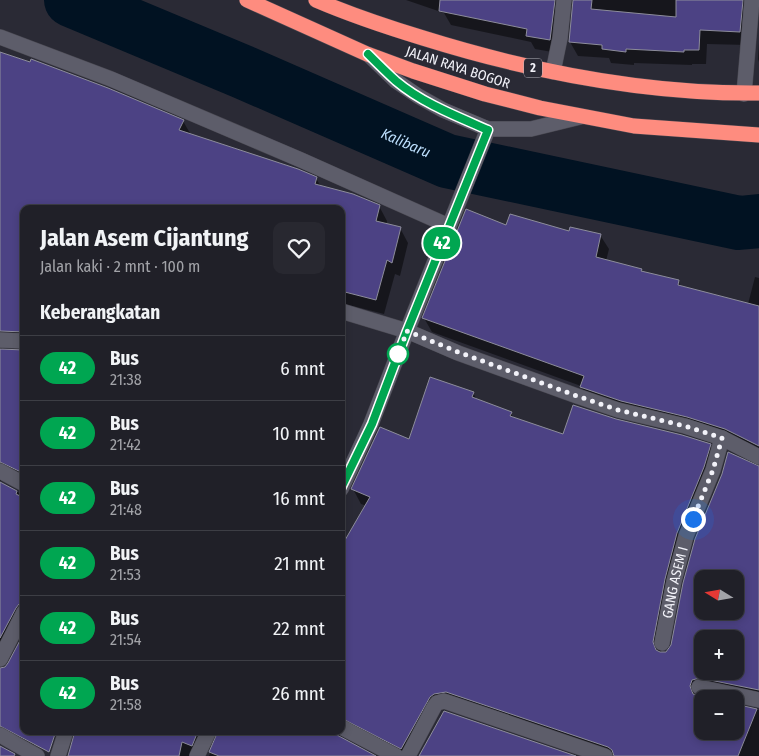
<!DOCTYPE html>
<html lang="id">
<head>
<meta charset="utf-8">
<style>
	:root { --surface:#202028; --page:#282830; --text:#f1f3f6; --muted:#a2a3a8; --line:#3d3e45 }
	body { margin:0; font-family:"Fira Sans Condensed",sans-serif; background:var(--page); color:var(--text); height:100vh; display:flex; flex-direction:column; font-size:19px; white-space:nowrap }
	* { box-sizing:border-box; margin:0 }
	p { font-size:16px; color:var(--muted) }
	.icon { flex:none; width:28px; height:28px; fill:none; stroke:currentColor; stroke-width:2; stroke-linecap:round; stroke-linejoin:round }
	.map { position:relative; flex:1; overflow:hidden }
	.sheet { position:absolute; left:20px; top:205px; width:325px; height:530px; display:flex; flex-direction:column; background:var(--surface); border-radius:10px; box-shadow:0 2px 8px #0003,0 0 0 1px var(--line) }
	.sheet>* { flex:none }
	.badge { padding:0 10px; border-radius:16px; font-size:18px; line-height:32px }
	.needle { width:32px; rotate:281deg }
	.controls { position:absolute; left:694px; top:570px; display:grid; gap:10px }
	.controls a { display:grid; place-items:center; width:50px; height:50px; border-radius:10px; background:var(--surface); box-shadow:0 2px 8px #0003,0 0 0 1px var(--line); font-size:25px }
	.you { position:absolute; width:25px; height:25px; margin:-12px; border:4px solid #fff; border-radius:50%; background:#1a73e8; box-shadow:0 0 0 8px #1a73e833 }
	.map>.badge { position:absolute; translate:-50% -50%; box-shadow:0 0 0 2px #fff }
	h2 { padding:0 20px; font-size:19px; line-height:45px }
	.round { display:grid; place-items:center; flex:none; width:52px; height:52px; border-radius:10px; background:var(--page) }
	.headline { display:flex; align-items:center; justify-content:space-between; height:85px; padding:0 20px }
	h1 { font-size:24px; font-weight:700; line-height:38px }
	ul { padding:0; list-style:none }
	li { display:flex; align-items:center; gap:15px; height:65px; padding:0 20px; border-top:1px solid var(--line) }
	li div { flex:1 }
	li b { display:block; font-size:19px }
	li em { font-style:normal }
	li .badge { min-width:55px; font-weight:700; text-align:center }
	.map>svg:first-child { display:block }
	.shadow { fill:#0007; fill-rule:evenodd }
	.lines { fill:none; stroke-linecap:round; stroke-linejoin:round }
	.river { stroke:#011222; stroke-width:54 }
	.building { fill:#4c4284; stroke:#8d8d9b; fill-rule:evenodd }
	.minor-casing { stroke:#494851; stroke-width:16 }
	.highway-casing { stroke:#494851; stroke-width:16 }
	.minor { stroke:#5d5d6a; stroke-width:15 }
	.highway { stroke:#fe8c7f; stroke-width:15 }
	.line-casing { stroke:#fff; stroke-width:11 }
	.line { stroke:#00a651; stroke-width:8 }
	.walk { stroke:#f2f2f9; stroke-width:5; stroke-dasharray:0 9 }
	.stop-dot { fill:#fff; stroke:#00a651; stroke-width:2.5 }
	.labels { text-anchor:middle; stroke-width:4; stroke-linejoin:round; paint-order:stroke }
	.shield { fill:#2a2a35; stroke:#b6b6be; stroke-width:1 }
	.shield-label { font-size:12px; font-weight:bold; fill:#f2f2f9 }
	.street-label { font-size:14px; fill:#f2f2f9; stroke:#2a2a35 }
	.water-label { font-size:15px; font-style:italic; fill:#bcdefc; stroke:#2a2a35 }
</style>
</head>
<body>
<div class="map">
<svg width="759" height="756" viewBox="0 0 759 756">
	<rect width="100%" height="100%" fill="#2a2a35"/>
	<g class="shadow">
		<path d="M406,0H759L747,45L707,44L706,64H692V65L634,63V65L611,63L609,58L578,56L570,42L574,4L568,6L558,53L535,49L531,42L451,25L444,13Z"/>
		<path d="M759,43V62L758,59Z"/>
		<path d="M0,53L183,121L191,135L316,178L321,187L379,206L387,221L386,225L400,228L408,243L400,276L395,274L384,314L341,303V209H24V346H5L0,350Z"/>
		<path d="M507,226L600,235L609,249L606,261L641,270L643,273L678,281L682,288L748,304L755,277L759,278V456L589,401L581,386L432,332L424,318Z"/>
		<path d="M0,351H24V483L8,476L0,481Z"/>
		<path d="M473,393L477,400L511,413L514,419L564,436L615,420L710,445L718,460L673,594L661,653L670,650L672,646L684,583L759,468V703L704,693L699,698L702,699V731H735V706L759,710V756H602L443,708L437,712L413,756L344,734L340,738L375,756H209L219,734L209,741L202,756H69L76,731H341V549L367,506L361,504L353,489L410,441ZM702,579H735V611H702ZM702,639H735V671H702Z"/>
		<path d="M0,482L19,493L24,494V622L0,669Z"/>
		<path d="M0,670L24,731H40L31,751L3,742L0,745Z"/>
	</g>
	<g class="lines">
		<path class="river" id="s1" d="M71,0L243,72L447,161L739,223L759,221"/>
	</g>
	<g class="building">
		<path d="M440,0H555L550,40L526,36L527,29L439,11Z"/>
		<path d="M573,0H592L591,9L676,17V0H743L740,32L700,30L699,50H684V52L626,49V52L602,49V45L569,42Z"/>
		<path d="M0,52L30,62L31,59L108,88L184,120L179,130L298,169L317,177L315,184L353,194L380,205L376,221L401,227L392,263L387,260L376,300L341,291V209H24V332L0,331Z"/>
		<path d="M466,209L506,225L510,214L569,231L570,227L601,234L596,257L642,269L641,271L679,280L678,285L759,306V446L725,429L687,417L621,401L580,387L584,376L422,318Z"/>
		<path d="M0,349L24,350L23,473L0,462Z"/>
		<path d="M430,377L474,392L472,397L512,412L510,416L563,434L573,405L616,419L682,435L711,444L704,467L677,533L665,579L653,642L656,650L660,652H666L671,645L683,583L695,539L722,474L728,452L759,466V690L700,678L692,680L690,686L693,694L709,699H702V731H735V704L757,709L738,756H614L612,750L608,747L446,692L434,694L430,697L401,749L341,718V547L370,497L351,489L380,427L409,439ZM702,579H735V611H702ZM702,639H735V671H702Z"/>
		<path d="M0,482L17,491L16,494L24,498V603L19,604L16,608L0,638Z"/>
		<path d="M24,633V731H56L49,752L0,726V668L5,667L8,663Z"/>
		<path d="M444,711L576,756H419Z"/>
		<path d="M75,731H198L192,746L182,742L179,756H68Z"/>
		<path d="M218,731H333L337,735L376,756H219L209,752Z"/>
		<path d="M0,746L15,754L14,756H0Z"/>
	</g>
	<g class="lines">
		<defs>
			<g id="minor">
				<path d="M0,37L111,79L301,160L449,226"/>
				<path d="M369,55L396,81L418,96L443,110L488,129H531L580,117"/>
				<path d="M553,72L560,38L564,0"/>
				<path d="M744,94L752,0"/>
				<path d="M341,311L407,331L458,353L577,396L618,410L685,426L722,438L759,457"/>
				<path d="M0,340L24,341"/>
				<path d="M0,471L24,484"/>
				<path d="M341,489L371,424L407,331L488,129"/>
				<path id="s2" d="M662,643L674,581L686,536L713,470L722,438"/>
				<path d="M0,659L24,612"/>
				<path d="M699,687L759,700"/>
				<path d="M341,727L396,756"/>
				<path d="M0,735L37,756"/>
				<path d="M58,756L66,731"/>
				<path d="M197,756L209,731"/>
				<path d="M408,756L434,707L437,703L444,701L605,756"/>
			</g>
			<g id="highway">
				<path d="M247,0L367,54L413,71L485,94L540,108L634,126L759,135"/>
				<path d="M316,0C351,15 387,27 423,38C532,72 645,94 759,93"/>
			</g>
		</defs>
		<use href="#minor" class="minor-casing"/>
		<use href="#highway" class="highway-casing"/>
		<use href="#minor" class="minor"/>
		<use href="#highway" class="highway"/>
	</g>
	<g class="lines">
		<defs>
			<path id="line" d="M341,488L372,424L407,331L488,130C456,116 422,103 396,81C386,72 377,63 368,54"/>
		</defs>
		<use href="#line" class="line-casing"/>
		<use href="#line" class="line"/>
		<path class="walk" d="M398,354V355L407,331L458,352L577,396L618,410L685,426L722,438L713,470L693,519"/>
	</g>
	<circle class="stop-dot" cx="398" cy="354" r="10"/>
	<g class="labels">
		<rect class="shield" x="524" y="58.5" width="18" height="19" rx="4"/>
		<g class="shield-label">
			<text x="533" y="72">2</text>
		</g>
		<g class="street-label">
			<text transform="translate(458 67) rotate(18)" y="5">JALAN RAYA BOGOR</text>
			<text dy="5" stroke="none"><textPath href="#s2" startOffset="62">GANG ASEM I</textPath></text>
		</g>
		<g class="water-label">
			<text dy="5" stroke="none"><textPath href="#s1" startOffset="364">Kalibaru</textPath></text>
		</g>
	</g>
</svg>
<div class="controls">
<a><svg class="needle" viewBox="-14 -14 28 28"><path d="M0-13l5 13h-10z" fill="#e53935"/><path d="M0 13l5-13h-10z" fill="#a2a3a8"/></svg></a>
<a>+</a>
<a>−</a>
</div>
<div class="you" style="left:693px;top:519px"></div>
<b class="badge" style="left:442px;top:243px;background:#00a651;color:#fff">42</b>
<section class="sheet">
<div class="headline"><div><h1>Jalan Asem Cijantung</h1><p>Jalan kaki · 2 mnt · 100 m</p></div><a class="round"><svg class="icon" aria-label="heart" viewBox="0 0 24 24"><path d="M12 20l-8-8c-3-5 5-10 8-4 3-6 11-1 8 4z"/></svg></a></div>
<h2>Keberangkatan</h2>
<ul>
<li><span class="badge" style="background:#00a651;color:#fff">42</span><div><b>Bus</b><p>21:38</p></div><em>6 mnt</em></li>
<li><span class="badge" style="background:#00a651;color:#fff">42</span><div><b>Bus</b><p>21:42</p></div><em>10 mnt</em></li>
<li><span class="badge" style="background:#00a651;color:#fff">42</span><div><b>Bus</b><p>21:48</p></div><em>16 mnt</em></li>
<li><span class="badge" style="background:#00a651;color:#fff">42</span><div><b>Bus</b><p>21:53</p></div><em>21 mnt</em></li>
<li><span class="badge" style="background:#00a651;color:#fff">42</span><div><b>Bus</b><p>21:54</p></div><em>22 mnt</em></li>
<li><span class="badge" style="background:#00a651;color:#fff">42</span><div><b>Bus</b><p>21:58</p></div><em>26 mnt</em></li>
</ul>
</section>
</div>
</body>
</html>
